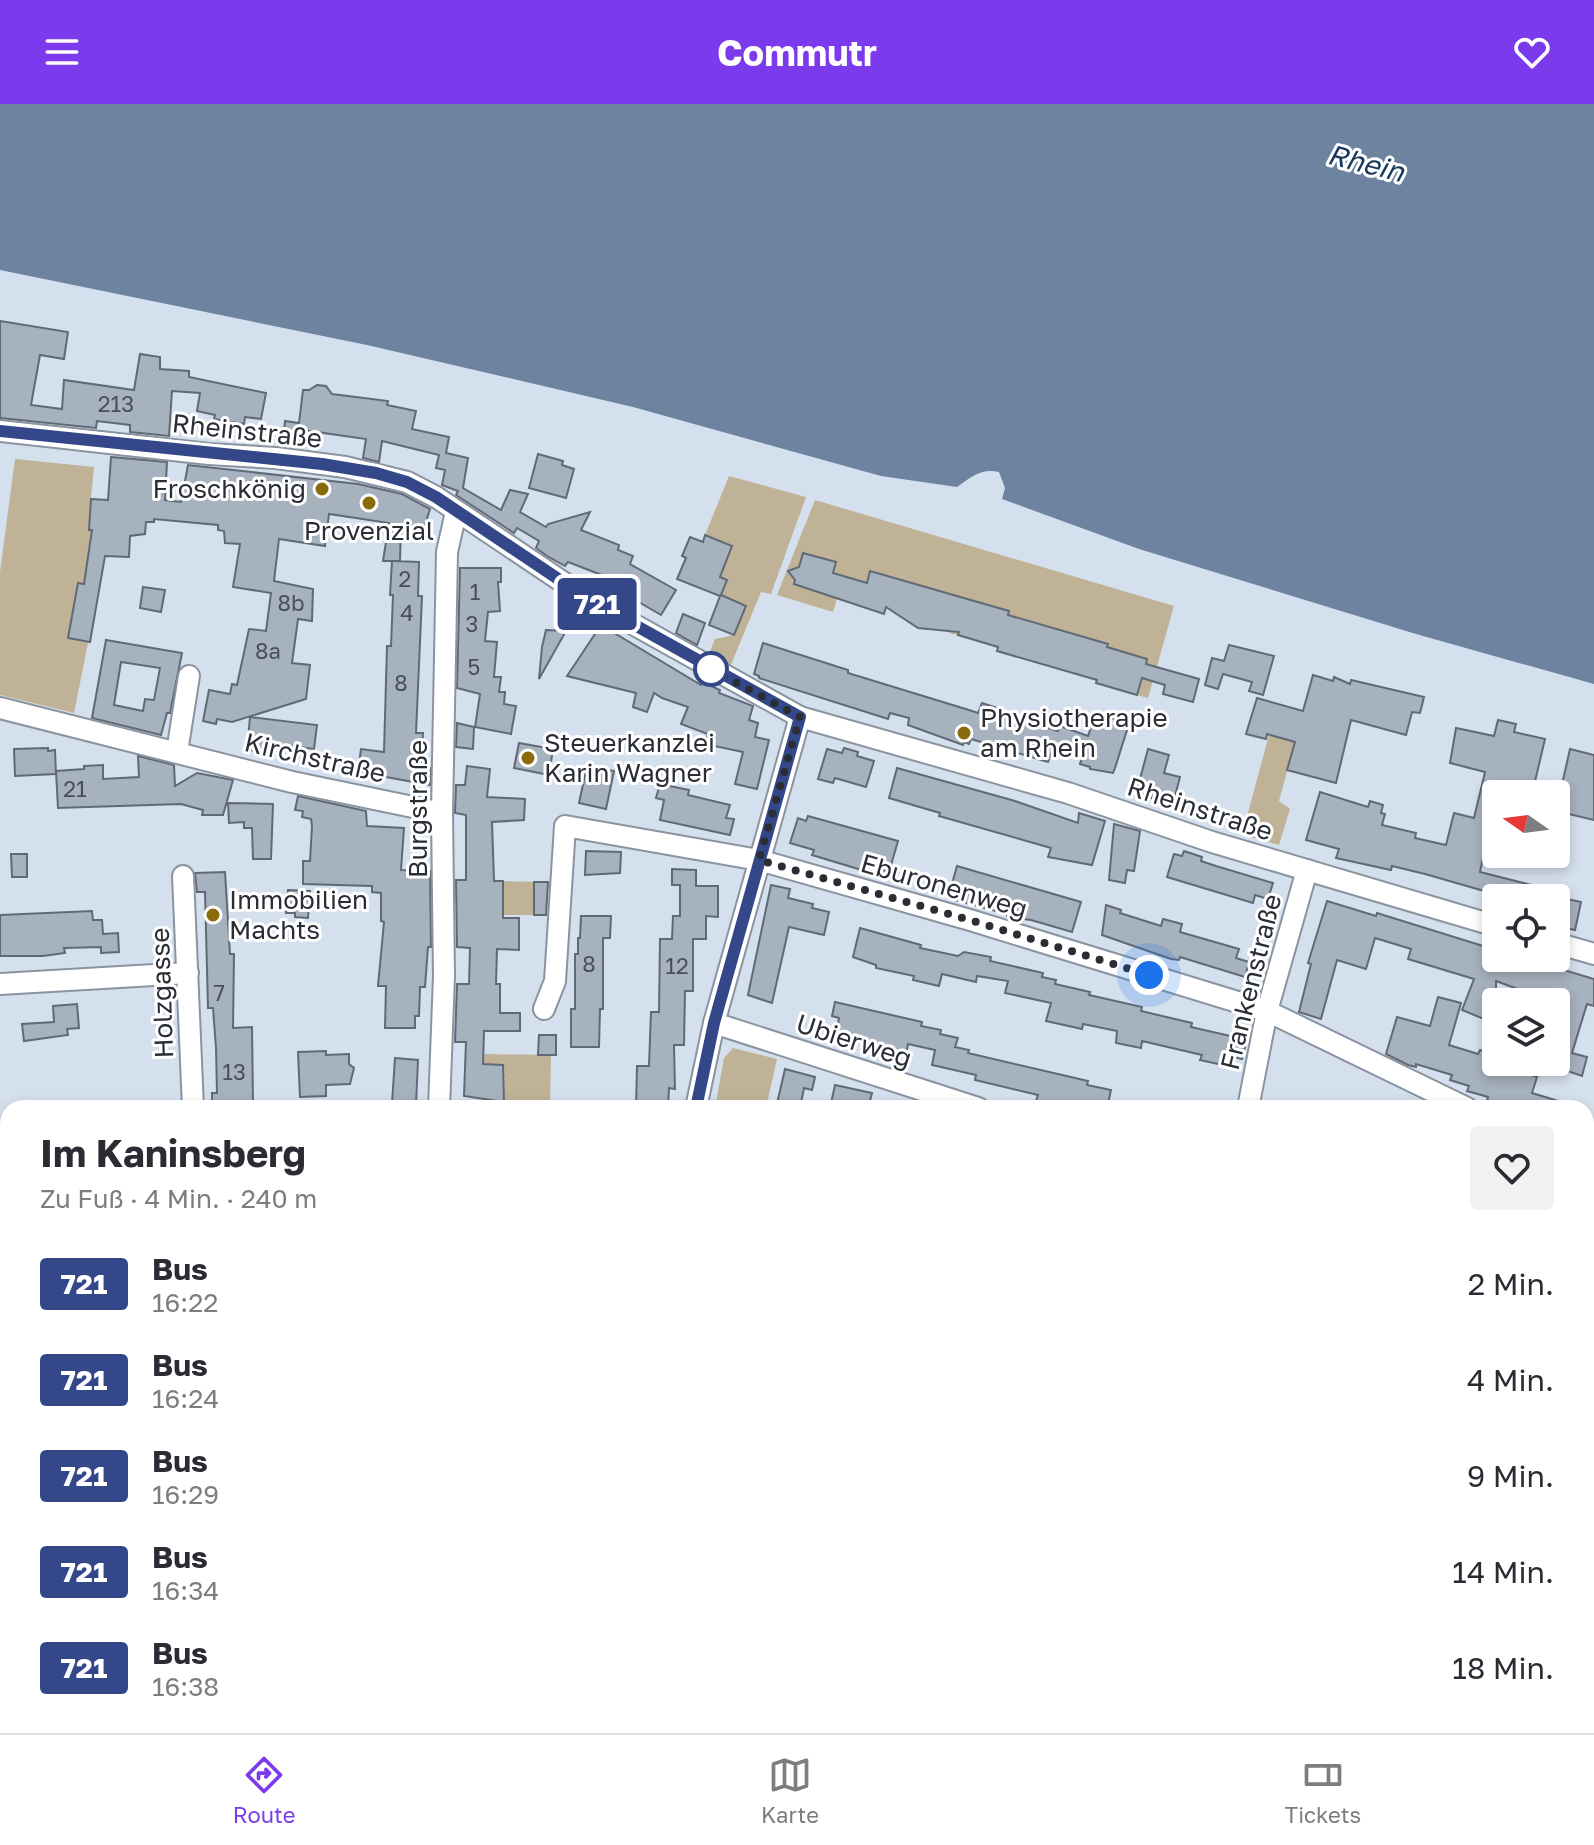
<!DOCTYPE html>
<html lang="de">
<head>
<meta charset="utf-8">
<style>
	:root { --surface:#fff; --page:#f2f2f3; --text:#2b2b33; --muted:#7c7c81; --line:#e1e1e2; --accent:#7c3aed }
	body { margin:0; font-family:"Golos Text",sans-serif; background:var(--page); color:var(--text); height:100vh; display:flex; flex-direction:column; font-size:30px; white-space:nowrap }
	* { box-sizing:border-box; margin:0 }
	p { font-size:26px; color:var(--muted) }
	.icon { flex:none; width:44px; height:44px; fill:none; stroke:currentColor; stroke-width:2; stroke-linecap:round; stroke-linejoin:round }
	.map { position:relative; flex:1; overflow:hidden }
	.sheet { position:absolute; left:0px; top:996px; width:1594px; height:634px; display:flex; flex-direction:column; background:var(--surface); border-radius:24px 24px 0 0; box-shadow:0 4px 12px #0003 }
	.sheet>* { flex:none }
	.badge { padding:0 16px; border-radius:6px; font-size:28px; line-height:52px }
	.needle { width:52px; rotate:284deg }
	.tools { position:absolute; left:1482px; top:676px; display:grid; gap:16px }
	.tools a { display:grid; place-items:center; width:88px; height:88px; border-radius:8px; background:var(--surface); box-shadow:0 4px 12px #0003; font-size:40px }
	.you { position:absolute; width:40px; height:40px; margin:-20px; border:6px solid #fff; border-radius:50%; background:#1a73e8; box-shadow:0 0 0 12px #1a73e833 }
	.map>.badge { position:absolute; translate:-50% -50%; box-shadow:0 0 0 4px #fff }
	.round { display:grid; place-items:center; flex:none; width:84px; height:84px; border-radius:8px; background:var(--page) }
	.overview { display:flex; align-items:center; justify-content:space-between; height:136px; padding:0 40px }
	h1 { font-size:38px; font-weight:700; line-height:60px }
	ul { padding:0; list-style:none }
	li { display:flex; align-items:center; gap:24px; height:96px; padding:0 40px }
	li div { flex:1 }
	li b { display:block; font-size:30px }
	li em { font-style:normal }
	li .badge { min-width:88px; font-weight:700; text-align:center }
	header { display:flex; justify-content:space-between; align-items:center; height:104px; padding:0 40px; background:var(--accent); color:#fff; font-size:36px; font-weight:700 }
	.tab-bar { display:flex; justify-content:space-around; align-items:center; height:112px; border-top:2px solid var(--line); background:var(--surface); font-size:22px; color:var(--muted) }
	.tab-bar a { display:grid; justify-items:center; gap:4px }
	.tab-bar .active { color:var(--accent) }
	.map>svg:first-child { display:block }
	.green { fill:#bfb296 }
	.water { fill:#6d839f }
	.building { fill:#a7b2bf; stroke:#606a76; stroke-width:2; fill-rule:evenodd }
	.lines { fill:none; stroke-linecap:round; stroke-linejoin:round }
	.minor-casing { stroke:#8a94a1; stroke-width:24 }
	.minor { stroke:#fff; stroke-width:20 }
	.line-casing { stroke:#fff; stroke-width:18 }
	.line { stroke:#344889; stroke-width:12 }
	.walk { stroke:#2a2e34; stroke-width:8; stroke-dasharray:0 14.4 }
	.poi-dot { fill:#8a6a0a; stroke:#fff; stroke-width:3 }
	.stop-dot { fill:#fff; stroke:#344889; stroke-width:4 }
	.labels { text-anchor:middle; stroke-width:6; stroke-linejoin:round; paint-order:stroke }
	.number-label { font-size:22px; fill:#494f57 }
	.street-label { font-size:26px; fill:#2a2e34; stroke:#fff }
	.poi-label { font-size:26px; fill:#2a2e34; stroke:#fff; text-anchor:start }
	.water-label { font-size:28px; font-style:italic; fill:#16375e; stroke:#fff }
</style>
</head>
<body>
<header><svg class="icon" aria-label="menu" viewBox="0 0 24 24"><path d="M4 6h16M4 12h16M4 18h16"/></svg>Commutr<svg class="icon" aria-label="heart" viewBox="0 0 24 24"><path d="M12 20l-8-8c-3-5 5-10 8-4 3-6 11-1 8 4z"/></svg></header>
<div class="map">
<svg width="1594" height="1629" viewBox="0 0 1594 1629">
	<rect width="100%" height="100%" fill="#d5e0ee"/>
	<g class="green">
		<path d="M15,355L94,363L91,394L107,396L104,459L74,609L0,591V468Z"/>
		<path d="M729,372L806,393L771,490L761,488L730,563L708,552L715,535L734,531L746,502L728,494L716,503L727,476L720,473L705,431Z"/>
		<path d="M815,396L1174,502L1148,594L1137,591L1146,568V555L1107,543L1108,539L1047,524L1048,522L1008,511L1009,507L981,502L982,499L970,496L958,531L949,529L959,493L919,481L892,483L894,474L871,467L867,479L833,469L835,458L803,449L798,465L792,466L796,474L794,480L826,490L839,487L833,508L777,491Z"/>
		<path d="M1294,620H1300L1279,697L1290,705L1279,741L1242,731L1269,631L1289,636Z"/>
		<path d="M503,777L534,778V811H503Z"/>
		<path d="M733,944L777,955L766,1004H715L724,954Z"/>
		<path d="M483,950L551,951L550,1004H504V996H501L502,978L506,975H499L503,961L483,960Z"/>
	</g>
	<path class="water" d="M0,0H1594V580L1416,530L1139,445L1002,395L1005,384L999,368C982,364 971,373 957,383L881,372L633,303L367,241L0,166Z"/>
	<g class="building">
		<path d="M0,217L68,228L64,255L40,251L31,301L62,305L64,276L134,286L140,250L160,253V265L189,267V273L266,289L261,315L245,313L244,320L214,315L215,311L197,307L200,289L172,287L169,332L130,328V321L97,317L96,324L0,314Z"/>
		<path d="M317,281L326,282L332,290L388,297L387,301L416,307L412,325L449,333L446,349L468,354L463,384L501,406L510,386L528,390L520,408L546,423L548,420L590,408L581,426L619,441L618,446L633,452L630,460L676,486L661,511L625,490L628,485L605,476L607,473L568,458L565,462L547,452L536,444L539,437L517,424L514,429L456,391L458,387L442,381L445,366L436,364L439,351L382,337L379,358L363,354L366,335L302,326L300,344L283,341L285,317L299,319L303,286H309Z"/>
		<path d="M538,350L563,357L562,361L574,365L566,394L529,384Z"/>
		<path d="M111,353L167,358L165,396L181,398L188,361L358,380L402,390L430,405L422,431L401,423L400,457H393L419,458L418,492H422L416,629H423L421,662L430,664V681L358,668L361,645L384,648L387,542H391L393,491H390L392,457H383L389,419L329,410L325,442L279,435L274,477L313,485L312,517L298,515L292,559L310,561L306,595L232,618L217,615L216,620L203,617L209,586L230,590L232,580L237,581L249,525L266,527L271,489L233,483L240,440L225,439L224,427L218,426V421L154,415V418H146L145,430L130,432L129,453L105,452L90,538L68,534L78,479L84,480L92,426H89L91,395L108,396Z"/>
		<path d="M705,431L732,442L720,473L727,476L721,491L746,502L734,531L709,521L720,492L677,475L686,454L682,452L690,433L703,438Z"/>
		<path d="M803,449L836,458L833,469L867,479L870,467L1009,507L1008,511L1108,540L1107,543L1147,555L1146,560L1199,575L1193,598L1163,590L1165,581L1142,574L1137,591L1096,579L1097,576L997,547L998,543L958,531L959,528L918,524L886,503L884,510L794,480L795,476L788,467L799,463Z"/>
		<path d="M460,464H501V478H498L500,507L488,508L485,537L497,538L494,573H501L499,588H505L504,600L516,602L511,630L475,623L480,590L457,584Z"/>
		<path d="M143,483L165,486L161,508L140,504Z"/>
		<path d="M683,510L705,519L697,541L676,529Z"/>
		<path d="M601,521L701,581L702,578L720,586L719,589L753,602L749,616L758,619L755,633L769,636L757,685L735,680L743,648L705,640L708,630L681,620L688,603L662,594L654,589L647,608L633,603L636,589L567,572Z"/>
		<path d="M546,526L566,527L539,575L542,543Z"/>
		<path d="M106,536L182,549L170,609H167L161,631L92,614ZM121,558L160,564L154,596L145,595L143,607L114,601Z"/>
		<path d="M763,539L848,566V569L969,606L978,609L982,599L997,604L996,608L1058,627L1060,622L1088,632L1095,611L1118,616L1127,620V626L1115,664L1113,669L1090,665V663L1080,660L1083,650L1054,641L1048,658L971,635L969,640L964,638L963,641L908,621L909,614L890,609L888,615L759,574V572L754,570Z"/>
		<path d="M1229,541L1274,552L1263,591L1249,587L1252,578L1223,570L1218,585L1205,581L1212,554L1224,557Z"/>
		<path d="M1313,571L1333,577L1334,573L1350,580L1351,576L1424,593L1420,609L1412,608L1406,631L1351,616L1336,679L1287,666L1295,638L1267,630L1266,635L1246,630L1257,594L1303,607Z"/>
		<path d="M250,613L317,621L314,645L265,639L264,648L247,646Z"/>
		<path d="M1498,616L1516,620L1514,628L1545,635L1532,690H1496V722L1494,732L1488,730L1480,768L1563,789L1562,794L1581,798L1575,826L1556,822V794H1489L1491,789L1425,770L1392,762L1391,766L1336,754L1339,745L1306,736L1320,688L1368,703L1370,697L1383,701L1381,709L1385,710L1382,721L1416,729L1415,734L1446,741L1454,709L1474,714L1485,668L1450,659L1456,624L1494,632Z"/>
		<path d="M457,619L474,623L473,645L456,643Z"/>
		<path d="M519,639L553,645L549,671L514,664Z"/>
		<path d="M48,644V647L55,646L56,670L15,672L14,645Z"/>
		<path d="M844,644L858,648L857,652L874,657L866,683L835,674L833,679L818,675L827,645L842,649Z"/>
		<path d="M1148,645L1169,651L1164,669L1180,673L1173,700L1136,690Z"/>
		<path d="M1570,645L1594,651V716L1556,707Z"/>
		<path d="M138,652L174,661L175,682L197,669L233,676L223,711H202L203,706L181,700L58,704L56,667L84,665V662L103,661V675L139,673Z"/>
		<path d="M467,662L490,665L487,693L525,695L524,716L492,718L494,777H503V814H519V846L497,845L496,880H500V909H520V927H484L483,960L503,961L504,998L464,992L466,938H455L457,880H469L470,844L457,843L456,776H466V711L455,709L456,681H465Z"/>
		<path d="M587,662L614,667L606,705L579,699Z"/>
		<path d="M897,664L1015,697L1078,719L1079,709L1105,717L1092,761L1048,753L1051,744L939,712L940,709L889,694Z"/>
		<path d="M660,680L689,686L688,691L730,701L726,714L734,715L730,731L660,716L664,696L656,694Z"/>
		<path d="M298,692L366,707L367,722L404,724L401,766L430,767L431,843H428L425,883H420L419,912H415V924H385L386,882H378L384,818L381,817V789L372,788V782L303,780V757H310L312,722L311,715L302,713L303,707L295,706Z"/>
		<path d="M228,699L273,700L271,755H253L252,724H244V718L229,719Z"/>
		<path d="M808,712L898,737L889,768L882,766L880,772L855,764L812,751L814,746L790,739L798,714L806,717Z"/>
		<path d="M1114,720L1140,727L1134,767L1127,766L1125,779L1109,776Z"/>
		<path d="M586,747L621,748L620,769L585,771Z"/>
		<path d="M1184,747L1202,753L1201,757L1216,762L1273,779L1268,795L1255,791L1253,799L1167,773L1174,750L1182,752Z"/>
		<path d="M11,750H27V773H12Z"/>
		<path d="M957,762L1081,798L1072,828L1031,816L1023,815V817L1007,812V810L948,794Z"/>
		<path d="M672,765L696,766V782H718V813L706,812V835H693V887H685L684,941H674L675,985L669,984L668,1003L636,1004L637,962H649L651,908H659L660,835H672L673,812H680V781H672Z"/>
		<path d="M225,768L230,850H234L233,924L252,923L253,999H241V1004H212V989H217L216,944L213,904H208L205,788H197L195,769Z"/>
		<path d="M534,778H548L546,811H534Z"/>
		<path d="M771,781L790,785L788,794L813,800L812,804L829,808L824,831L789,823L772,899L748,891Z"/>
		<path d="M288,786L310,787L308,814L295,813V809H286Z"/>
		<path d="M1327,797L1376,812L1377,809L1496,846V854H1524L1594,875V902L1587,900L1572,949L1587,953L1582,972L1556,963V898H1537L1539,893L1496,877V920L1462,906L1474,875L1408,855L1411,845L1375,834L1366,865L1337,856L1321,915L1299,908L1311,860L1308,859Z"/>
		<path d="M1106,801L1121,806L1120,809L1161,822L1163,815L1182,820L1180,828L1239,845L1236,854L1249,858L1245,873L1180,853L1179,856L1171,855L1102,831Z"/>
		<path d="M92,807L93,816H102L103,830L118,829L119,848L101,849V843L64,844L65,849L43,852H0V811Z"/>
		<path d="M581,812H611L610,834H603V905H600L599,943H571V905H575V850H578V834H580Z"/>
		<path d="M860,824L921,841L920,844L958,852L964,848L991,853L990,857L1043,869L1042,873L1056,876L1055,880L1090,888L1089,891L1142,903L1141,907L1192,919L1191,923L1239,934L1238,937L1246,939L1242,955L1234,953L1232,963L1200,956L1202,951L1142,937L1141,944L1116,939L1117,927L1083,920L1082,925L1046,917L1051,899L1005,889L1008,877L977,872L976,878L942,870L939,882L913,876L914,872L876,864V861L853,853Z"/>
		<path d="M1438,893L1461,899L1449,941L1478,950L1480,946L1494,950L1492,958L1537,973L1532,989L1568,1000L1567,1004H1513L1487,996L1488,993L1467,987L1469,982L1450,976L1452,971L1416,960V963L1408,961L1386,950L1397,913L1430,922Z"/>
		<path d="M835,898L922,918L921,922L941,926L940,930L958,934L955,943L969,946L968,949L1088,977L1087,981L1111,986L1107,1004H1067L1036,997L1038,991L975,976L976,971L932,961L935,946L908,940L906,950L876,943L877,940L836,931L839,914L832,912Z"/>
		<path d="M77,900L79,924L67,925L68,931L24,937L22,920L54,918L53,902Z"/>
		<path d="M539,931H556V951H538Z"/>
		<path d="M326,947V951L349,950V960L354,964L350,980L326,981V992L300,993L298,948Z"/>
		<path d="M395,954L418,956L416,1001L392,999Z"/>
		<path d="M785,965L815,973L812,986L804,984L800,1004H776Z"/>
		<path d="M835,981L872,989L868,1004H830Z"/>
	</g>
	<g class="lines">
		<defs>
			<g id="minor">
				<path d="M0,327L209,350L276,354L345,363L407,378L436,393L588,495L800,613L1068,689L1212,738L1496,822"/>
				<path d="M0,604L292,678L442,709"/>
				<path d="M177,648L189,572"/>
				<path d="M183,772L193,1004"/>
				<path d="M1556,839L1594,850"/>
				<path d="M0,880L188,869"/>
				<path d="M544,905L555,877L565,722L759,756L970,816L1267,907L1467,1004"/>
				<path d="M714,919L978,1004"/>
				<path d="M439,1004L444,872L442,709L447,448L456,408"/>
				<path d="M696,1004L714,919L800,613"/>
				<path d="M1248,1004L1267,907L1307,766"/>
				<path d="M1586,1063L1594,1067"/>
				<path d="M0,1161L8,1159"/>
				<path d="M0,1183L8,1200"/>
				<path d="M647,1622L651,1629"/>
				<path d="M824,1622L829,1629"/>
				<path d="M96,1629L109,1622"/>
				<path d="M1079,1629L1083,1622"/>
			</g>
		</defs>
		<use href="#minor" class="minor-casing"/>
		<use href="#minor" class="minor"/>
	</g>
	<g class="lines">
		<defs>
			<path id="line" d="M0,327L322,360L376,369L407,378L436,393L588,495L800,613L714,919L696,1004"/>
		</defs>
		<use href="#line" class="line-casing"/>
		<use href="#line" class="line"/>
		<path class="walk" d="M711,565L800,613L759,756L970,816L1149,871"/>
	</g>
	<g class="poi-dot">
		<circle cx="322" cy="385" r="8"/>
		<circle cx="369" cy="399" r="8"/>
		<circle cx="964" cy="629" r="8"/>
		<circle cx="528" cy="654" r="8"/>
		<circle cx="213" cy="811" r="8"/>
	</g>
	<circle class="stop-dot" cx="711" cy="565" r="16"/>
	<g class="labels">
		<g class="number-label">
			<text x="116" y="308">213</text>
			<text x="405" y="483">2</text>
			<text x="475" y="496">1</text>
			<text x="291" y="507">8b</text>
			<text x="407" y="517">4</text>
			<text x="472" y="528">3</text>
			<text x="268" y="555">8a</text>
			<text x="474" y="571">5</text>
			<text x="401" y="587">8</text>
			<text x="75" y="693">21</text>
			<text x="589" y="868">8</text>
			<text x="677" y="870">12</text>
			<text x="219" y="897">7</text>
			<text x="234" y="976">13</text>
		</g>
		<g class="street-label">
			<text transform="translate(247 327) rotate(6)" y="9">Rheinstraße</text>
			<text transform="translate(315 654) rotate(13)" y="9">Kirchstraße</text>
			<text transform="translate(418 705) rotate(-90)" y="9">Burgstraße</text>
			<text transform="translate(1200 705) rotate(18)" y="9">Rheinstraße</text>
			<text transform="translate(944 782) rotate(16)" y="9">Eburonenweg</text>
			<text transform="translate(1251 878) rotate(-76)" y="9">Frankenstraße</text>
			<text transform="translate(162 889) rotate(-92)" y="9">Holzgasse</text>
			<text transform="translate(854 937) rotate(18)" y="9">Ubierweg</text>
		</g>
		<g class="poi-label">
			<text x="306" y="394" text-anchor="end">Froschkönig</text>
			<text x="369" y="436" text-anchor="middle">Provenzial</text>
			<text x="980" y="623">Physiotherapie<tspan x="980" dy="30">am Rhein</tspan></text>
			<text x="544" y="648">Steuerkanzlei<tspan x="544" dy="30">Karin Wagner</tspan></text>
			<text x="229" y="805">Immobilien<tspan x="229" dy="30">Machts</tspan></text>
		</g>
		<g class="water-label">
			<text transform="translate(1366 59) rotate(14)" y="10">Rhein</text>
		</g>
	</g>
</svg>
<div class="tools">
<a><svg class="needle" viewBox="-14 -14 28 28"><path d="M0-13l5 13h-10z" fill="#e53935"/><path d="M0 13l5-13h-10z" fill="#7c7c81"/></svg></a>
<a><svg class="icon" aria-label="locate" viewBox="0 0 24 24"><circle cx="12" cy="12" r="6"/><path d="M12 2v4M12 18v4M2 12h4M18 12h4"/></svg></a>
<a><svg class="icon" aria-label="layers" viewBox="0 0 24 24"><path d="M12 4l9 5-9 5-9-5zM3 14l9 5 9-5"/></svg></a>
</div>
<div class="you" style="left:1149px;top:871px"></div>
<b class="badge" style="left:597px;top:500px;background:#344889;color:#fff">721</b>
<section class="sheet">
<div class="overview"><div><h1>Im Kaninsberg</h1><p>Zu Fuß · 4 Min. · 240 m</p></div><a class="round"><svg class="icon" aria-label="heart" viewBox="0 0 24 24"><path d="M12 20l-8-8c-3-5 5-10 8-4 3-6 11-1 8 4z"/></svg></a></div>
<ul>
<li><span class="badge" style="background:#344889;color:#fff">721</span><div><b>Bus</b><p>16:22</p></div><em>2 Min.</em></li>
<li><span class="badge" style="background:#344889;color:#fff">721</span><div><b>Bus</b><p>16:24</p></div><em>4 Min.</em></li>
<li><span class="badge" style="background:#344889;color:#fff">721</span><div><b>Bus</b><p>16:29</p></div><em>9 Min.</em></li>
<li><span class="badge" style="background:#344889;color:#fff">721</span><div><b>Bus</b><p>16:34</p></div><em>14 Min.</em></li>
<li><span class="badge" style="background:#344889;color:#fff">721</span><div><b>Bus</b><p>16:38</p></div><em>18 Min.</em></li>
</ul>
</section>
</div>
<nav class="tab-bar">
<a class="active"><svg class="icon" aria-label="directions" viewBox="0 0 24 24"><path d="M12 3l9 9-9 9-9-9zM9 14v-3h6M13 9l2 2-2 2"/></svg>Route</a>
<a><svg class="icon" aria-label="map" viewBox="0 0 24 24"><path d="M3 6l6-2 6 2 6-2v14l-6 2-6-2-6 2zM9 4v14M15 6v14"/></svg>Karte</a>
<a><svg class="icon" aria-label="tickets" viewBox="0 0 24 24"><path d="M3 7h18v10H3zM15 7v10"/></svg>Tickets</a>
</nav>
</body>
</html>
